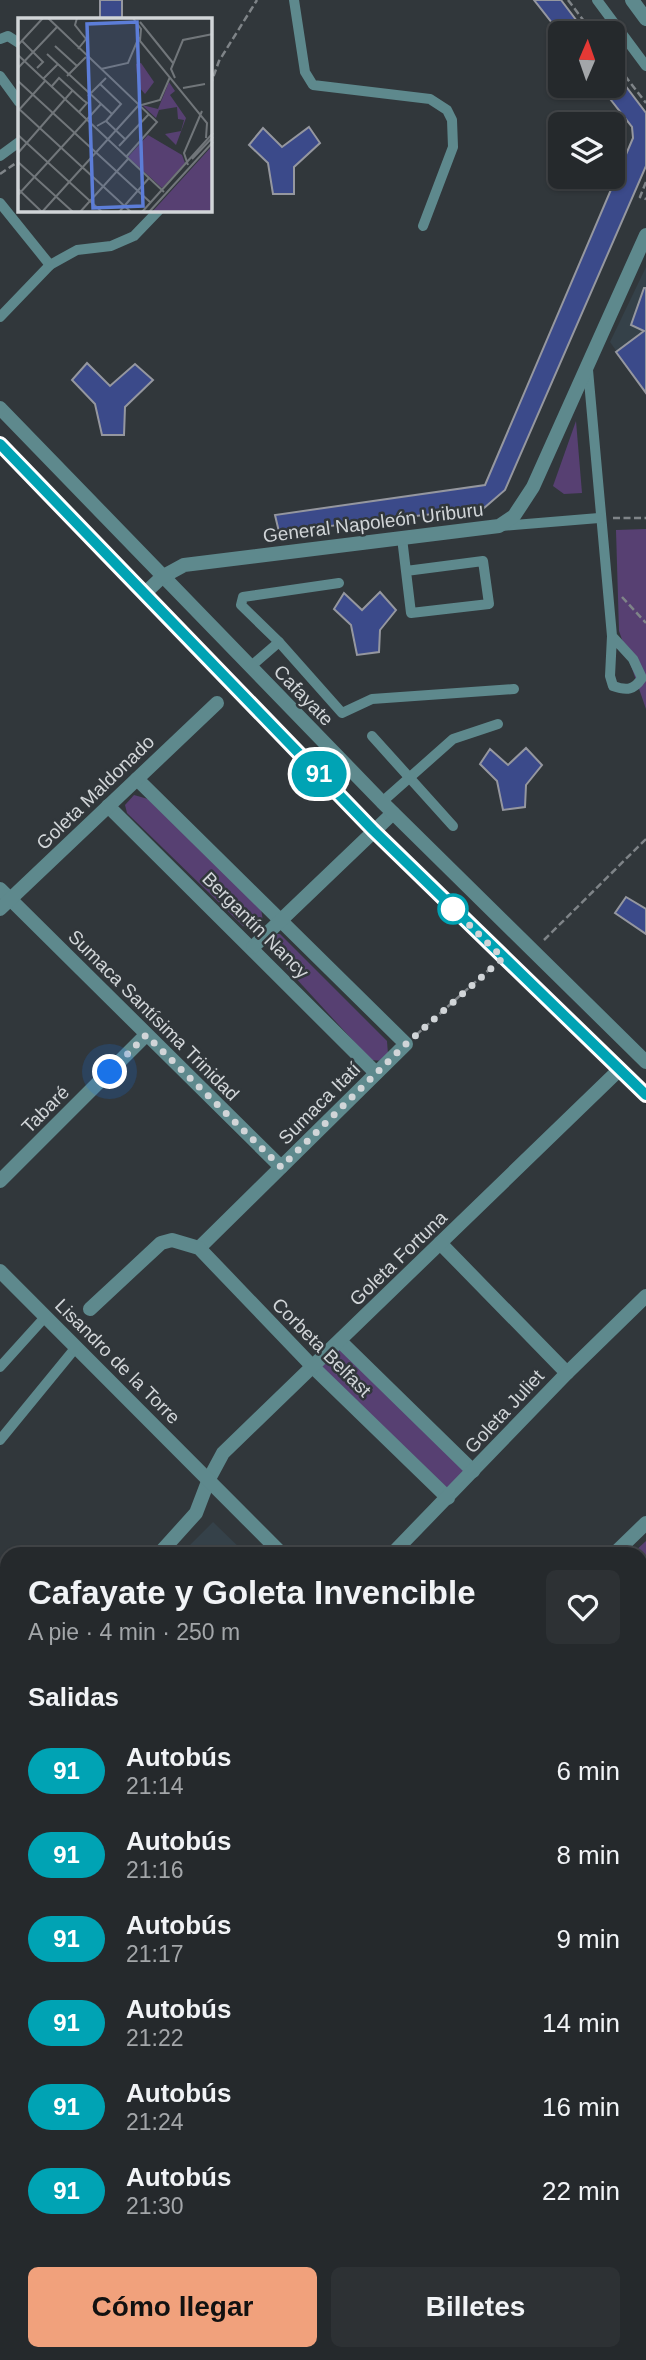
<!DOCTYPE html>
<html lang="es">
<head>
<meta charset="utf-8">
<style>
	:root { --surface:#25292c; --page:#2d3134; --text:#f1f3f6; --muted:#a3a6a9; --line:#424548; --accent:#f1a17c }
	body { margin:0; font-family:Arial,sans-serif; background:var(--page); color:var(--text); height:100vh; display:flex; flex-direction:column; font-size:26px; white-space:nowrap }
	* { box-sizing:border-box; margin:0 }
	p { font-size:23px; color:var(--muted) }
	.icon { flex:none; width:38px; height:38px; fill:none; stroke:currentColor; stroke-width:2; stroke-linecap:round; stroke-linejoin:round }
	.map { position:relative; flex:1; overflow:hidden }
	.details { position:absolute; left:0px; top:1547px; width:648px; height:814px; display:flex; flex-direction:column; background:var(--surface); border-radius:21px 21px 0 0; box-shadow:0 2px 5px #0004,0 0 0 2px var(--line) }
	.details>* { flex:none }
	.badge { padding:0 14px; border-radius:23px; font-size:24px; line-height:46px }
	.needle { width:46px; rotate:2deg }
	.controls { position:absolute; left:548px; top:21px; display:grid; gap:14px }
	.controls a { display:grid; place-items:center; width:77px; height:77px; border-radius:10px; background:var(--surface); box-shadow:0 2px 5px #0004,0 0 0 2px var(--line); font-size:35px }
	.you { position:absolute; width:35px; height:35px; margin:-18px; border:5px solid #fff; border-radius:50%; background:#1a73e8; box-shadow:0 0 0 10px #1a73e833 }
	.map>.badge { position:absolute; translate:-50% -50%; box-shadow:0 0 0 4px #fff }
	h2 { padding:0 28px; font-size:26px; line-height:63px }
	.round { display:grid; place-items:center; flex:none; width:74px; height:74px; border-radius:10px; background:var(--page) }
	.overview { display:flex; align-items:center; justify-content:space-between; height:119px; padding:0 28px }
	h1 { font-size:33px; font-weight:700; line-height:52px }
	.primary-button { display:flex; gap:14px; margin-top:auto; padding:14px 28px }
	.primary-button a { flex:1; height:80px; border-radius:10px; background:var(--accent); color:#111; font-size:28px; font-weight:700; line-height:80px; text-align:center }
	.primary-button a+a { background:var(--page); color:var(--text) }
	ul { padding:0; list-style:none }
	li { display:flex; align-items:center; gap:21px; height:84px; padding:0 28px }
	li div { flex:1 }
	li b { display:block; font-size:26px }
	li em { font-style:normal }
	li .badge { min-width:77px; font-weight:700; text-align:center }
	.map>svg:first-child { display:block }
	.built { fill:#354149 }
	.green { fill:#574072 }
	.building { fill:#3b4a8a; stroke:#95979f; stroke-width:2 }
	.lines { fill:none; stroke-linecap:round; stroke-linejoin:round }
	.path { stroke:#7f8488; stroke-width:2.5; stroke-dasharray:7 3.5; stroke-linecap:butt }
	.service { stroke:#5e898d; stroke-width:10 }
	.minor { stroke:#5e898d; stroke-width:14 }
	.tertiary { stroke:#5e898d; stroke-width:14 }
	.line-casing { stroke:#fff; stroke-width:16 }
	.line { stroke:#00a3b4; stroke-width:10 }
	.walk { stroke:#d1d5d8; stroke-width:7; stroke-dasharray:0 12.6 }
	.stop-dot { fill:#fff; stroke:#00a3b4; stroke-width:3.5 }
	.labels { text-anchor:middle; stroke-width:5; stroke-linejoin:round; paint-order:stroke }
	.street-label { font-size:19px; fill:#d1d5d8; stroke:#31373b }
	.inset-road { fill:none; stroke:#71767a; stroke-width:2 }
	.view { fill:#5c7dd8; fill-opacity:0.15; stroke:#5c7dd8; stroke-width:3.5 }
	.inset-edge { fill:none; stroke:#d1d5d8; stroke-width:3.5 }
</style>
</head>
<body>
<div class="map">
<svg width="646" height="2360" viewBox="0 0 646 2360">
	<rect width="100%" height="100%" fill="#31373b"/>
	<g class="built">
		<path d="M646,267V393L610,342Z"/>
		<path d="M213,1522L246,1554H181Z"/>
		<path d="M0,2075L7,2082V2177L0,2170Z"/>
		<path d="M641,2281L646,2286V2360H439L437,2357V2354H640Z"/>
		<path d="M67,2354H365L359,2360H74Z"/>
	</g>
	<g class="green">
		<path d="M576,421L582,493L564,494L553,486Z"/>
		<path d="M646,529V709L619,631L616,530Z"/>
		<path d="M134,795L148,799L261,908L263,922L251,929L243,926L127,813L125,805Z"/>
		<path d="M274,934H280L387,1041L388,1054L384,1061L371,1060L269,949L267,942Z"/>
		<path d="M340,1341L473,1471L448,1498L313,1367Z"/>
		<path d="M646,1541V1905L640,1900V1554H632Z"/>
		<path d="M646,2119V2199L641,2193L640,2125Z"/>
	</g>
	<g class="building">
		<path d="M100,0H122V19L100,18Z"/>
		<path d="M534,0H561L586,33H560Z"/>
		<path d="M612,68L646,113V166L505,490L484,508L279,532L275,515L485,485L633,138L632,127L600,86H612Z"/>
		<path d="M309,127L320,143L294,167V194H273L268,163L249,145L263,128L282,147Z"/>
		<path d="M644,288H646V393L616,352L644,331L631,325Z"/>
		<path d="M87,363L110,386L135,364L153,380L125,407L124,435H102L95,404L72,380Z"/>
		<path d="M380,592L396,610L380,630L379,652L357,655L351,625L334,609L344,593L362,610Z"/>
		<path d="M526,748L542,765L526,785L525,807L503,810L497,781L480,764L490,749L508,765Z"/>
		<path d="M626,897L646,909V934L615,913Z"/>
	</g>
	<g class="lines">
		<g class="path">
			<path d="M568,0L593,33"/>
			<path d="M612,59L646,103"/>
			<path d="M210,86L219,61L257,0"/>
			<path d="M0,174L19,161"/>
			<path d="M646,182L640,197L646,199"/>
			<path d="M613,518H646"/>
			<path d="M622,597L646,623"/>
			<path d="M544,940L646,839"/>
			<path d="M416,1035L492,967"/>
			<path d="M640,1636L646,1633"/>
			<path d="M640,1710L646,1715"/>
			<path d="M640,2135L646,2132"/>
		</g>
		<g class="service">
			<path d="M294,0L305,72L313,85L430,99L447,110L452,120L453,147L423,226"/>
			<path d="M597,0L646,66"/>
			<path d="M0,39L8,36L19,43"/>
			<path d="M0,76L19,102"/>
			<path d="M0,156L19,142"/>
			<path d="M0,203L50,265"/>
			<path d="M0,317L50,265L77,250L111,246L134,236L159,210"/>
			<path d="M588,370L612,636L610,676L613,686C627,691 634,690 642,678L633,659L612,636"/>
			<path d="M502,526L599,518"/>
			<path d="M402,538L411,613L489,604L483,561L406,571"/>
			<path d="M279,642L241,605L243,597L339,583"/>
			<path d="M250,667L279,642L342,713L372,699L514,689"/>
			<path d="M372,736L453,826"/>
			<path d="M382,802L453,739L498,724"/>
			<path d="M0,1367L46,1316"/>
			<path d="M0,1440L77,1346"/>
			<path d="M483,2354L487,2358L491,2354"/>
		</g>
		<g class="minor">
			<path d="M137,779L406,1044L199,1248"/>
			<path d="M108,806L376,1073"/>
			<path d="M0,889L281,1167"/>
			<path d="M0,909L217,703"/>
			<path d="M253,947L393,813"/>
			<path d="M0,1181L146,1035"/>
			<path d="M440,1243L567,1373"/>
			<path d="M90,1309L161,1243L172,1240L199,1248L313,1367L448,1498"/>
			<path d="M340,1341L473,1471"/>
			<path d="M159,1554L196,1513L209,1479L223,1453L620,1069"/>
			<path d="M392,1554L567,1373L646,1296"/>
			<path d="M0,1588L7,1594"/>
			<path d="M0,1719L7,1712"/>
			<path d="M640,2111L646,2105"/>
			<path d="M640,2223L646,2228"/>
			<path d="M0,2236L7,2229"/>
			<path d="M0,2306L7,2313"/>
			<path d="M46,2354L52,2360"/>
			<path d="M389,2360L395,2354"/>
		</g>
		<g class="tertiary">
			<path d="M632,0L646,19"/>
			<path d="M0,408L382,802L646,1062"/>
			<path d="M0,444L373,830L646,1095"/>
			<path d="M144,594L162,577L184,565L499,526L514,516L533,487L646,235"/>
			<path d="M0,1271L282,1554"/>
			<path d="M614,1554L646,1523"/>
			<path d="M640,1915L646,1920"/>
			<path d="M0,1954L7,1961"/>
			<path d="M404,2354L410,2360"/>
		</g>
	</g>
	<g class="lines">
		<defs>
			<path id="line" d="M0,444L373,830L646,1095"/>
		</defs>
		<use href="#line" class="line-casing"/>
		<use href="#line" class="line"/>
		<path class="walk" d="M110,1072L146,1035L281,1167L406,1044L503,958L447,903L453,909"/>
	</g>
	<circle class="stop-dot" cx="453" cy="909" r="14"/>
	<g class="labels">
		<g class="street-label">
			<text transform="translate(373 522) rotate(-7)" y="7">General Napoleón Uriburu</text>
			<text transform="translate(304 695) rotate(46)" y="7">Cafayate</text>
			<text transform="translate(95 792) rotate(-44)" y="7">Goleta Maldonado</text>
			<text transform="translate(256 925) rotate(45)" y="7">Bergantín Nancy</text>
			<text transform="translate(154 1015) rotate(45)" y="7">Sumaca Santísima Trinidad</text>
			<text transform="translate(319 1103) rotate(-45)" y="7">Sumaca Itatí</text>
			<text transform="translate(45 1109) rotate(-45)" y="7">Tabaré</text>
			<text transform="translate(398 1258) rotate(-44)" y="7">Goleta Fortuna</text>
			<text transform="translate(322 1347) rotate(45)" y="7">Corbeta Belfast</text>
			<text transform="translate(118 1361) rotate(45)" y="7">Lisandro de la Torre</text>
			<text transform="translate(504 1411) rotate(-47)" y="7">Goleta Juliet</text>
		</g>
	</g>
	<g transform="translate(18 18)">
		<rect width="194" height="194" fill="#31373b"/>
		<path d="M123,45L136,64L127,76L120,68L118,46ZM151,64L157,73L152,77L168,100L158,127L147,116L163,113L166,102L160,101L159,89L141,92L138,100L124,87L140,91ZM130,117L164,137L167,145L144,170L110,139ZM194,128V194H134Z" fill="#574072"/>
		<path class="inset-road" d="M30,0L139,104L108,139M59,0L57,7L68,21L60,31M115,0L123,11L122,23L189,105L188,120M122,4L155,45M4,23L25,44L19,50M0,27L25,0M37,28L59,48M29,36L94,96M0,37L146,174M0,50L39,9M83,51L110,45L121,19M49,58L68,39M157,60L153,51L165,22L195,16M25,61L40,46M0,63L132,184M82,66L103,86L88,103M34,68L41,60L65,82L69,85L61,94M165,70L187,66M70,78L88,60M0,90L113,194M0,93L27,63M79,108L88,103L108,122M0,117L84,194M101,128L131,96M0,135L55,72M174,141L195,119M0,144L55,194M170,147L166,135L184,93M0,171L24,194M0,177L83,86M24,194L120,88L142,82L152,59M62,194L110,141M101,194L131,160M124,194L195,115M131,194L195,124"/>
		<path class="view" d="M119,4L125,188L75,190L69,6Z"/>
		<rect width="194" height="194" class="inset-edge"/>
	</g>
</svg>
<div class="controls">
<a><svg class="needle" viewBox="-14 -14 28 28"><path d="M0-13l5 13h-10z" fill="#e53935"/><path d="M0 13l5-13h-10z" fill="#a3a6a9"/></svg></a>
<a><svg class="icon" aria-label="layers" viewBox="0 0 24 24"><path d="M12 4l9 5-9 5-9-5zM3 14l9 5 9-5"/></svg></a>
</div>
<div class="you" style="left:110px;top:1072px"></div>
<b class="badge" style="left:319px;top:774px;background:#00a3b4;color:#fff">91</b>
<section class="details">
<div class="overview"><div><h1>Cafayate y Goleta Invencible</h1><p>A pie · 4 min · 250 m</p></div><a class="round"><svg class="icon" aria-label="heart" viewBox="0 0 24 24"><path d="M12 20l-8-8c-3-5 5-10 8-4 3-6 11-1 8 4z"/></svg></a></div>
<h2>Salidas</h2>
<ul>
<li><span class="badge" style="background:#00a3b4;color:#fff">91</span><div><b>Autobús</b><p>21:14</p></div><em>6 min</em></li>
<li><span class="badge" style="background:#00a3b4;color:#fff">91</span><div><b>Autobús</b><p>21:16</p></div><em>8 min</em></li>
<li><span class="badge" style="background:#00a3b4;color:#fff">91</span><div><b>Autobús</b><p>21:17</p></div><em>9 min</em></li>
<li><span class="badge" style="background:#00a3b4;color:#fff">91</span><div><b>Autobús</b><p>21:22</p></div><em>14 min</em></li>
<li><span class="badge" style="background:#00a3b4;color:#fff">91</span><div><b>Autobús</b><p>21:24</p></div><em>16 min</em></li>
<li><span class="badge" style="background:#00a3b4;color:#fff">91</span><div><b>Autobús</b><p>21:30</p></div><em>22 min</em></li>
</ul>
<div class="primary-button"><a>Cómo llegar</a><a>Billetes</a></div>
</section>
</div>
</body>
</html>
